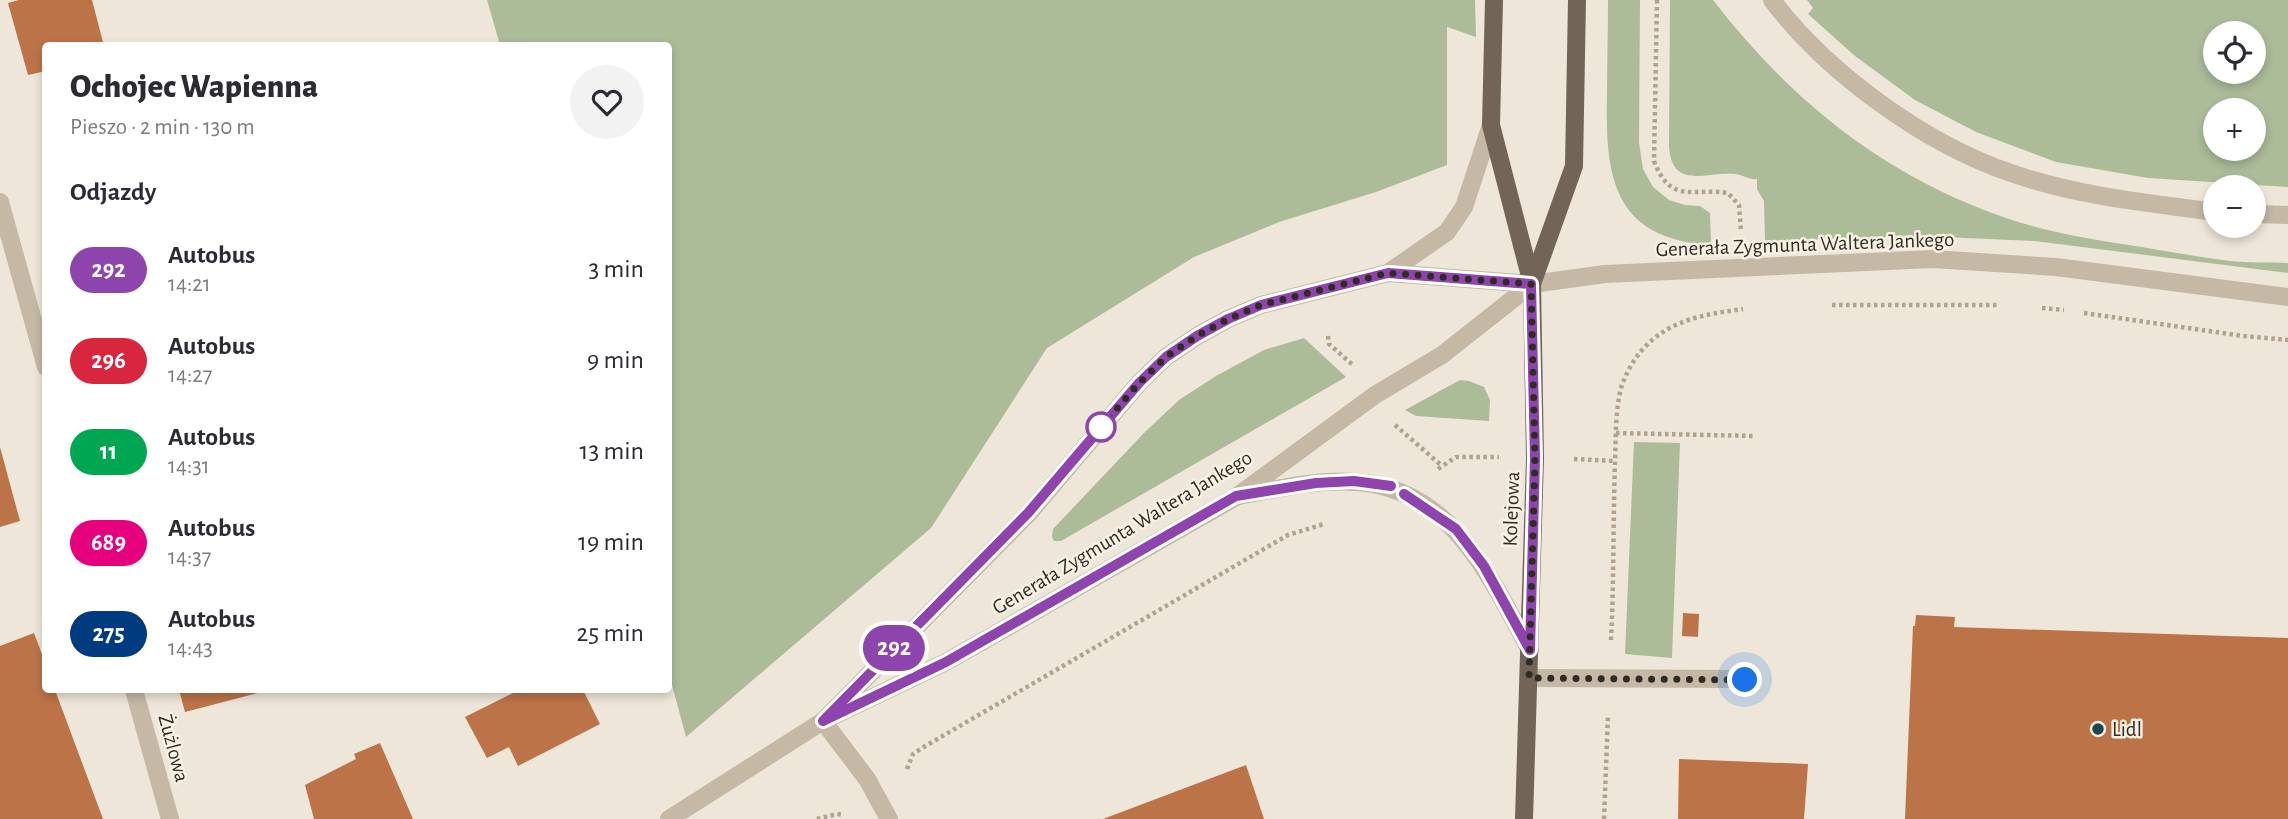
<!DOCTYPE html>
<html lang="pl">
<head>
<meta charset="utf-8">
<style>
	:root { --surface:#fff; --page:#f2f2f3; --text:#2b2b33; --muted:#7c7c81 }
	body { margin:0; font-family:"Alegreya Sans",sans-serif; background:var(--page); color:var(--text); height:100vh; display:flex; flex-direction:column; font-size:26px; white-space:nowrap }
	* { box-sizing:border-box; margin:0 }
	p { font-size:23px; color:var(--muted) }
	.icon { flex:none; width:38px; height:38px; fill:none; stroke:currentColor; stroke-width:2; stroke-linecap:round; stroke-linejoin:round }
	.map { position:relative; flex:1; overflow:hidden }
	.panel { position:absolute; left:42px; top:42px; width:630px; height:651px; display:flex; flex-direction:column; background:var(--surface); border-radius:7px; box-shadow:0 4px 10px #0003 }
	.panel>* { flex:none }
	.badge { padding:0 14px; border-radius:23px; font-size:24px; line-height:46px }
	.tools { position:absolute; left:2203px; top:21px; display:grid; gap:14px }
	.tools a { display:grid; place-items:center; width:63px; height:63px; border-radius:50%; background:var(--surface); box-shadow:0 4px 10px #0003; font-size:35px }
	.you { position:absolute; width:35px; height:35px; margin:-18px; border:5px solid #fff; border-radius:50%; background:#1a73e8; box-shadow:0 0 0 10px #1a73e833 }
	.map>.badge { position:absolute; translate:-50% -50%; box-shadow:0 0 0 4px #fff }
	h2 { padding:0 28px; font-size:26px; line-height:63px }
	.round { display:grid; place-items:center; flex:none; width:74px; height:74px; border-radius:37px; background:var(--page) }
	.headline { display:flex; align-items:center; justify-content:space-between; height:119px; padding:0 28px }
	h1 { font-size:33px; font-weight:800; line-height:52px }
	ul { padding:0; list-style:none }
	li { display:flex; align-items:center; gap:21px; height:91px; padding:0 28px }
	li div { flex:1 }
	li b { display:block; font-size:26px }
	li em { font-style:normal }
	li .badge { min-width:77px; font-weight:700; text-align:center }
	.map>svg:first-child { display:block }
	.green { fill:#acbc99; fill-rule:evenodd }
	.building { fill:#bc7348 }
	.lines { fill:none; stroke-linecap:round; stroke-linejoin:round }
	.path { stroke:#b1a28f; stroke-width:4.5; stroke-dasharray:3.5 3.5; stroke-linecap:butt }
	.minor { stroke:#c5b8a5; stroke-width:18 }
	.major { stroke:#726457; stroke-width:18 }
	.line-casing { stroke:#fff; stroke-width:16 }
	.line { stroke:#8e44ad; stroke-width:10 }
	.walk { stroke:#312b25; stroke-width:7; stroke-dasharray:0 12.6 }
	.stop-dot { fill:#fff; stroke:#8e44ad; stroke-width:3.5 }
	.poi-dot { fill:#1f464f; stroke:#f7f0e3; stroke-width:2.5 }
	.labels { text-anchor:middle; stroke-width:5; stroke-linejoin:round; paint-order:stroke }
	.street-label { font-size:21px; fill:#312b25; stroke:#f7f0e3 }
	.poi-label { font-size:21px; fill:#312b25; stroke:#f7f0e3; text-anchor:start }
</style>
</head>
<body>
<div class="map">
<svg width="2288" height="819" viewBox="0 0 2288 819">
	<rect width="100%" height="100%" fill="#eee6d8"/>
	<g class="green">
		<path d="M487,0H1475L1476,37L1447,27V165L1376,192L1279,222L1194,257L1047,348L931,528L686,737L668,670V46L500,45Z"/>
		<path d="M1608,0H1640L1639,143L1643,169L1653,187L1669,200L1685,205L1700,206L1710,213L1711,245C1614,239 1605,178 1607,97C1607,65 1608,32 1608,0Z"/>
		<path d="M1670,0H1713C1791,101 1884,176 2006,218C2049,233 2096,240 2141,247C2170,252 2200,257 2230,261C2249,263 2269,262 2288,263V273L2035,241L1919,236L1765,241L1764,201L1757,189V179C1748,180 1744,175 1735,174C1706,171 1672,191 1669,146Z"/>
		<path d="M1807,0H2288V187L2148,178L2056,162L1976,132L1915,100L1855,56L1808,14L1813,8ZM2216,33H2254V72H2216ZM2216,110H2254V149H2216Z"/>
		<path d="M1304,338L1346,377L1061,541H1054L1052,537L1053,529L1144,433L1179,400L1216,376L1264,350Z"/>
		<path d="M1460,380L1469,381L1484,387L1490,400L1489,421L1416,416L1405,410Z"/>
		<path d="M1634,442L1680,443L1672,658L1625,654Z"/>
	</g>
	<g class="building">
		<path d="M19,0H92L104,46H46V71L28,75L8,3Z"/>
		<path d="M0,447L20,521L0,527Z"/>
		<path d="M1683,613L1699,614L1698,637L1682,636Z"/>
		<path d="M1916,615L1955,617L1954,627L2288,638V819H1905L1913,626H1915Z"/>
		<path d="M34,633L46,665V690H55L103,819H0V646Z"/>
		<path d="M179,690H269L185,712Z"/>
		<path d="M519,690H583L600,724L518,766L509,747L487,758L465,717Z"/>
		<path d="M380,743L413,819H314L305,785L356,759L354,754Z"/>
		<path d="M1679,759L1808,764L1804,819H1678Z"/>
		<path d="M1246,765L1264,819H1103Z"/>
	</g>
	<g class="lines">
		<g class="path">
			<path d="M1657,0L1654,161C1671,206 1695,187 1728,193L1739,205L1741,231"/>
			<path d="M1832,305H1998"/>
			<path d="M2042,308L2064,310"/>
			<path d="M2084,313L2244,336L2288,340"/>
			<path d="M1328,336L1329,344L1354,366"/>
			<path d="M1395,425L1442,466"/>
			<path d="M1616,433L1753,436"/>
			<path d="M1574,459L1615,461"/>
			<path d="M1438,469L1456,457H1499"/>
			<path d="M1611,640C1614,581 1613,522 1615,463C1616,438 1615,412 1621,388C1626,373 1634,358 1645,347C1671,319 1707,314 1743,309"/>
			<path d="M907,769L913,754L922,748L1288,535L1324,524"/>
			<path d="M817,819L837,814L844,815"/>
			<path d="M1604,819L1608,715"/>
		</g>
		<g class="minor">
			<path d="M1772,0C1827,73 1925,144 2011,173C2077,196 2147,203 2216,212"/>
			<path d="M0,202L46,367"/>
			<path d="M2254,214L2288,215"/>
			<path d="M1388,273L1447,232L1464,207L1491,125"/>
			<path d="M1239,496C1277,489 1317,479 1356,482C1453,489 1489,576 1530,650"/>
			<path d="M1529,678L1745,679"/>
			<path d="M134,690L170,819"/>
			<path d="M823,721L1029,513L1139,383L1166,357L1197,336L1228,319L1261,305L1388,273L1532,284L1605,274L1933,259L2056,267L2288,297"/>
			<path d="M823,721L867,779L889,819"/>
			<path d="M669,819L823,721L946,662L1236,497L1375,395L1442,355L1532,284"/>
		</g>
		<g class="major">
			<path d="M1494,0L1491,125L1532,284L1535,458L1524,819"/>
			<path d="M1532,284L1574,166L1577,0"/>
		</g>
	</g>
	<g class="lines">
		<defs>
			<path id="line" d="M1391,486L1354,481L1316,483L1236,496L946,662L823,721L1028,513L1139,383L1166,357L1197,336L1228,319L1261,305L1388,273L1531,284L1535,458L1530,650L1484,566L1456,529L1404,494"/>
		</defs>
		<use href="#line" class="line-casing"/>
		<use href="#line" class="line"/>
		<path class="walk" d="M1101,427L1139,383L1166,357L1197,336L1228,319L1261,305L1388,273L1531,284L1535,458L1529,678L1745,680"/>
	</g>
	<circle class="stop-dot" cx="1101" cy="427" r="14"/>
	<circle class="poi-dot" cx="2098" cy="729" r="7"/>
	<g class="labels">
		<g class="street-label">
			<text transform="translate(1805 244) rotate(-2)" y="7">Generała Zygmunta Waltera Jankego</text>
			<text transform="translate(1511 509) rotate(-88)" y="7">Kolejowa</text>
			<text transform="translate(1122 532) rotate(-31)" y="7">Generała Zygmunta Waltera Jankego</text>
			<text transform="translate(174 748) rotate(75)" y="7">Żużlowa</text>
		</g>
		<g class="poi-label">
			<text x="2112" y="736">Lidl</text>
		</g>
	</g>
</svg>
<div class="tools">
<a><svg class="icon" aria-label="locate" viewBox="0 0 24 24"><circle cx="12" cy="12" r="6"/><path d="M12 2v4M12 18v4M2 12h4M18 12h4"/></svg></a>
<a>+</a>
<a>−</a>
</div>
<div class="you" style="left:1745px;top:680px"></div>
<b class="badge" style="left:894px;top:648px;background:#8e44ad;color:#fff">292</b>
<section class="panel">
<div class="headline"><div><h1>Ochojec Wapienna</h1><p>Pieszo · 2 min · 130 m</p></div><a class="round"><svg class="icon" aria-label="heart" viewBox="0 0 24 24"><path d="M12 20l-8-8c-3-5 5-10 8-4 3-6 11-1 8 4z"/></svg></a></div>
<h2>Odjazdy</h2>
<ul>
<li><span class="badge" style="background:#8e44ad;color:#fff">292</span><div><b>Autobus</b><p>14:21</p></div><em>3 min</em></li>
<li><span class="badge" style="background:#d7263d;color:#fff">296</span><div><b>Autobus</b><p>14:27</p></div><em>9 min</em></li>
<li><span class="badge" style="background:#00a651;color:#fff">11</span><div><b>Autobus</b><p>14:31</p></div><em>13 min</em></li>
<li><span class="badge" style="background:#e6007e;color:#fff">689</span><div><b>Autobus</b><p>14:37</p></div><em>19 min</em></li>
<li><span class="badge" style="background:#003b80;color:#fff">275</span><div><b>Autobus</b><p>14:43</p></div><em>25 min</em></li>
</ul>
</section>
</div>
</body>
</html>
